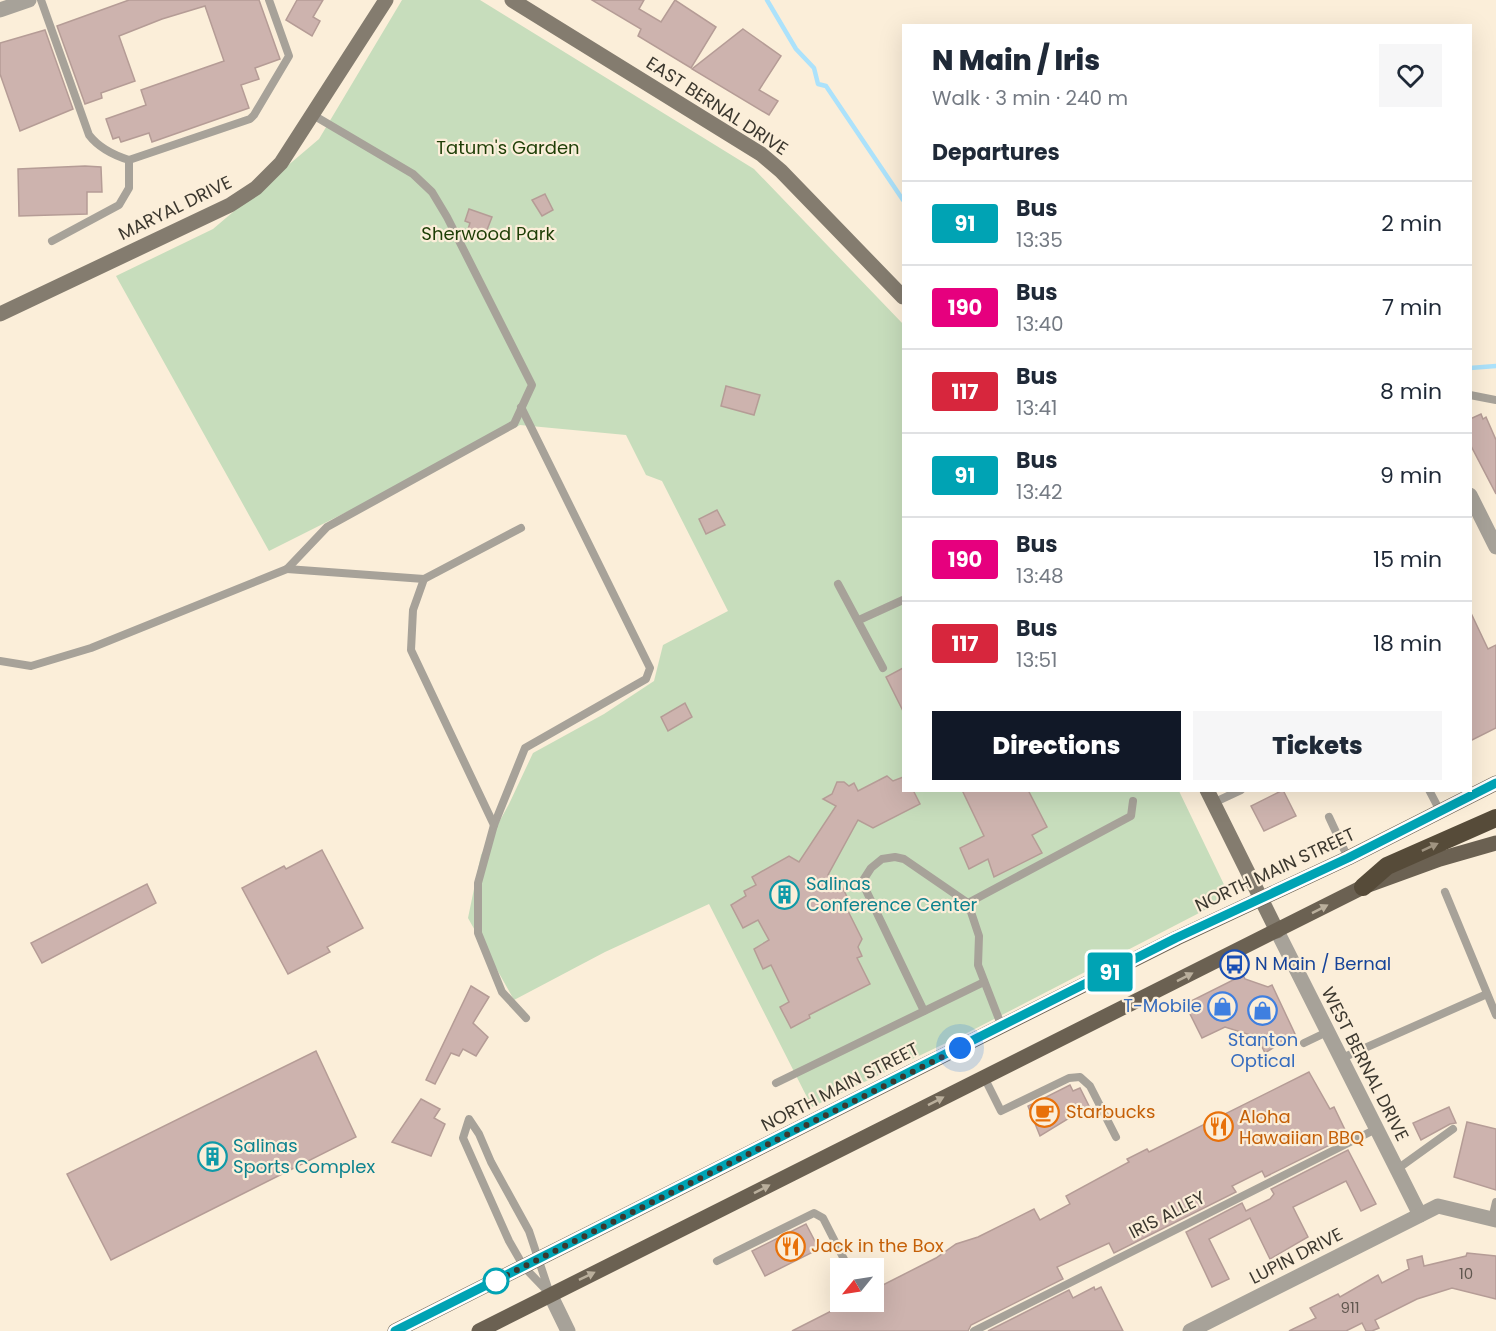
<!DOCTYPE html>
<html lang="en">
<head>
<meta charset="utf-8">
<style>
	:root { --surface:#fff; --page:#f6f6f7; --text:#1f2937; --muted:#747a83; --line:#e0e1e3; --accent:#111827 }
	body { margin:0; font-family:Poppins,sans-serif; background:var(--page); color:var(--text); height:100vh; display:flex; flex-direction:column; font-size:22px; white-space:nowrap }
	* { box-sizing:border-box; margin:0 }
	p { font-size:20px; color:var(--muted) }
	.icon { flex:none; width:33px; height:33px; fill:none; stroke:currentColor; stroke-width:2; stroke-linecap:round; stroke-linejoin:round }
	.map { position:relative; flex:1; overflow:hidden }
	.sheet { position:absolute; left:902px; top:24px; width:570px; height:768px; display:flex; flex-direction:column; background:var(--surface); border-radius:0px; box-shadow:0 6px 24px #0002 }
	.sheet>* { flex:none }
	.badge { padding:0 12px; border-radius:4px; font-size:21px; line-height:39px }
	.needle { width:39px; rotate:240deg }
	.buttons { position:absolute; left:830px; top:1258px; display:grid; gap:12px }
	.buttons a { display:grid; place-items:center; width:54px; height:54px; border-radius:0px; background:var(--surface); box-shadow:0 6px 24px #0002; font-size:30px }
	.you { position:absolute; width:30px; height:30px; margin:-15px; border:4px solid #fff; border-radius:50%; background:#1a73e8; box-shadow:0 0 0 9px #1a73e833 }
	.map>.badge { position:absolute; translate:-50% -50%; box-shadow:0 0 0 3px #fff }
	h2 { padding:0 30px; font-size:22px; line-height:54px }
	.round { display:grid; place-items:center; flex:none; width:63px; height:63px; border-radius:0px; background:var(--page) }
	.head { display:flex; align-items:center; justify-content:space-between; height:102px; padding:0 30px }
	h1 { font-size:28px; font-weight:800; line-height:45px }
	.action { display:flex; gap:12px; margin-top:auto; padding:12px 30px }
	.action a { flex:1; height:69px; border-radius:0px; background:var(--accent); color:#fff; font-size:24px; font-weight:800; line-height:69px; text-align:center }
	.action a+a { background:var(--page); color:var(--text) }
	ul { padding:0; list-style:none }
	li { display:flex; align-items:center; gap:18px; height:84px; padding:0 30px; border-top:2px solid var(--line) }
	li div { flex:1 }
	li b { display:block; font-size:22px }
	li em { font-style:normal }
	li .badge { min-width:66px; font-weight:700; text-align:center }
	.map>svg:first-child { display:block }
	.green { fill:#c7ddbc }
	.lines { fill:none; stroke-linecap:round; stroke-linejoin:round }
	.stream { stroke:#ace2fb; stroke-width:4.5 }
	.building { fill:#cdb3ae; stroke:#b59c96; stroke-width:1.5 }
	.lane { stroke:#a7a299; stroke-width:8 }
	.street { stroke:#a7a299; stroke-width:15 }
	.secondary { stroke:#847c6f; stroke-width:15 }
	.primary { stroke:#6b6152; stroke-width:15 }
	.highway { stroke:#564b39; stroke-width:18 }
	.oneway { fill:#a09481 }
	.oneway2 { fill:#baaf9c }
	.line-casing { stroke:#fff; stroke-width:14 }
	.line { stroke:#00a3b4; stroke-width:9 }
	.walk { stroke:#3c382f; stroke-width:6; stroke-dasharray:0 10.8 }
	.stop-dot { fill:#fff; stroke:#00a3b4; stroke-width:3 }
	.labels { text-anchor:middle; stroke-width:4.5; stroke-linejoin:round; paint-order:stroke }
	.number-label { font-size:15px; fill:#60574f }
	.street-label { font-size:18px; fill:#3c382f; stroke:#fbeed9 }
	.park-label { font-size:18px; fill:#1e3e06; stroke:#fbeed9 }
	.culture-label { font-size:18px; fill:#0d838f; stroke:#fbeed9; text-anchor:start }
	.transit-label { font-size:18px; fill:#164399; stroke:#fbeed9; text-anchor:start }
	.shop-label { font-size:18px; fill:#366cbe; stroke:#fbeed9; text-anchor:end }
	.food-label { font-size:18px; fill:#c56008; stroke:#fbeed9; text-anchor:start }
</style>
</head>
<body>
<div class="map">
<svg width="1496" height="1331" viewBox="0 0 1496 1331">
	<rect width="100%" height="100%" fill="#fbeed9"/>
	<path class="green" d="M402,0H480L754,169L903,324V790L1179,791L1230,897L969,1032L812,1107L709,904L605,952L514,1000L468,918L481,855L509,804L533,753L604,714L654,681L663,645L728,611L662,481L646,475L626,435L520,425L269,551L116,276L213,229L319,139Z"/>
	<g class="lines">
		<g class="stream">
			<path d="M767,0L796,49L814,68L818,84L826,86L903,200"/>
			<path d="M1470,368L1496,366"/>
		</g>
	</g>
	<g class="building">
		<path d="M129,0H259L280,59L255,68L259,79L241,85L249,108L152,142L149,133L121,142L119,137L113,139L106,119L146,105L141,90L224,61L205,6L162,19L119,36L135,81L101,93L102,98L85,104L57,26Z"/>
		<path d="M297,0H323L313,17L320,21L312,36L286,20Z"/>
		<path d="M592,0H644L639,9L661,22L675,0L716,27L691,68L638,36L641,29Z"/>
		<path d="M743,29L781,56L759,90L778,101L769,115L692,69Z"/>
		<path d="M45,30L73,109L20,131L0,74V43Z"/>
		<path d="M85,166L101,167L102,192H87V214L19,216L18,169Z"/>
		<path d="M545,194L553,210L542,216L532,200Z"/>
		<path d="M469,209L492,217L485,235L468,229L470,223L465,221Z"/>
		<path d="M726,386L760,395L754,415L721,406Z"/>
		<path d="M1481,414L1483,419L1486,417L1496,440V494L1470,444V419Z"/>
		<path d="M717,510L725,525L706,534L699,519Z"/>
		<path d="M1470,611L1488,649L1496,645V728L1470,741Z"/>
		<path d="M903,668V711L886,677Z"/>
		<path d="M685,703L692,717L668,731L661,717Z"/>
		<path d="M887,776L893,781L903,777V790H913L920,804L873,828L858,820L828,875L839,880L849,901L844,903L862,939L858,947L862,956L857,958L870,984L809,1015L810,1018L791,1028L780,1007L789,1002L771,965L763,969L754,949L769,940L758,920L743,928L731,905L746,896L744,891L756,885L752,877L789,856L799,862L836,806L823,799L832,794L837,782H844L849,786L854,783L858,791Z"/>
		<path d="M962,790H1028L1047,827L1032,835L1042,853L994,877L988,859L969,869L960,848L984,836Z"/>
		<path d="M1283,790L1296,816L1264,831L1251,806Z"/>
		<path d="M322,850L363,928L327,947L330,952L288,974L242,888L284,866L286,869Z"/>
		<path d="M147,884L156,903L42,963L31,943Z"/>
		<path d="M1243,975L1245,979L1268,987L1272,985L1295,1034L1265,1053L1257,1037L1225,1027L1202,1038L1185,1004Z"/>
		<path d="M471,986L489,997L473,1023L488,1037L476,1056L463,1049L459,1056L451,1053L435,1084L426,1080Z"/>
		<path d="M316,1051L356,1137L111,1260L67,1174Z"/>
		<path d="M1309,1072L1330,1109L1334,1107L1347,1134L1344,1138L1265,1177L1262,1171L1232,1186L1236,1192L1114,1253L1109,1243L1057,1267L1063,1279L971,1325L968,1331H792L849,1302H873V1290L936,1258L956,1244L978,1237L1034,1209L1040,1220L1070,1204L1066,1196L1129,1162L1127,1159L1147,1149L1149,1152Z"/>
		<path d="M1070,1085L1073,1091L1080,1088L1089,1106L1040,1136L1028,1106Z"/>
		<path d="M421,1099L440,1109L434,1118L445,1124L431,1156L392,1142Z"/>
		<path d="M1449,1107L1456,1123L1450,1124L1421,1140L1413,1123Z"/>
		<path d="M1467,1122L1496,1129V1190L1454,1177Z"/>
		<path d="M1348,1150L1376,1204L1361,1211L1346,1181L1293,1207L1308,1237L1270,1259L1250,1218L1209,1239L1229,1279L1212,1287L1186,1232L1242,1203L1246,1211L1270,1199L1274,1194L1271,1189Z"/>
		<path d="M806,1224L819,1249L765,1276L752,1251Z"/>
		<path d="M1467,1253L1496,1256V1299L1452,1288L1417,1299L1375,1320L1379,1328L1372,1331H1366L1362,1323L1346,1331H1289L1316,1318L1310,1308L1338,1294L1340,1297L1378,1275L1382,1283L1409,1269L1407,1260L1422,1256L1424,1266L1466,1256Z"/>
		<path d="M1094,1287L1095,1290L1101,1287L1123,1331H988L1069,1290L1073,1298Z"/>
	</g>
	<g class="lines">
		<g class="lane">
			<path d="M41,0L89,135C99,148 113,155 129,160L250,119L254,115L289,56L269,0"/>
			<path d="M52,241L119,205L129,188V160"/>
			<path d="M1470,395L1496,400"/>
			<path d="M521,407L650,668L646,679L525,748L494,825L478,883V933L502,992L526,1018"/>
			<path d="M287,569L424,579"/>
			<path d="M838,584L883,668"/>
			<path d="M859,620L903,600"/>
			<path d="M0,661L31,666L91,648L287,569L327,527L514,424L532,385L447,217L432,192L413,174L313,115"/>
			<path d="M1429,790L1439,809"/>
			<path d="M1213,803L1241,790"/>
			<path d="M1329,817L1348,858"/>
			<path d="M494,825L411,650L413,610L424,579L521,528"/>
			<path d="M1445,892L1496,1015"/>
			<path d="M968,903L1131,816L1133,801"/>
			<path d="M924,1011L862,882L871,868L882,859L895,857L904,859L968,903L979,936L978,965L1002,1027"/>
			<path d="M1304,1043L1327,1032"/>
			<path d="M1340,1059L1487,994"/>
			<path d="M984,1077L1001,1111L1069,1078L1080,1077L1090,1086L1116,1137"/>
			<path d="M776,1083L984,982"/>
			<path d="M469,1119L479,1134L491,1162L529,1231L550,1294L524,1267L509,1241L463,1138Z"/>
			<path d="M1396,1170L1453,1129"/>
			<path d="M1492,1219L1496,1202"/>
			<path d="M717,1261L814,1213L823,1218L849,1269"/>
			<path d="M974,1331L1376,1129"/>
		</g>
		<g class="street">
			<path d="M0,10L29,0"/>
			<path d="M1470,495L1496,547"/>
			<path d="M1277,931L1420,1215"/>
			<path d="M550,1294L568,1331"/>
			<path d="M1190,1331L1438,1206L1496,1220"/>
		</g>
		<g class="secondary">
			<path d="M512,0L761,154L781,171L903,297"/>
			<path d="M0,314L230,205L256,188L281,163L386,0"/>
			<path d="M1207,790L1277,931"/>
		</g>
		<g class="primary">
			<path d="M395,1331L1177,938L1348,858L1496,783"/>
			<path d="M479,1331L1363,887L1440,859L1496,843"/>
		</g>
		<path class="highway" d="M1363,887L1387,866L1496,818"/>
	</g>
	<defs><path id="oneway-solid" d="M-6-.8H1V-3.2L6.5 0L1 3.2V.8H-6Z" transform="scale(1.5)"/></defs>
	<use class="oneway" href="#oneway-solid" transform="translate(1430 847) rotate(-25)"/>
	<g class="oneway2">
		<use href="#oneway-solid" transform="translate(1320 909) rotate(-27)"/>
		<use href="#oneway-solid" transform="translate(1185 977) rotate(-27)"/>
		<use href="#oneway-solid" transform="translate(936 1101) rotate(-27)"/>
		<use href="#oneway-solid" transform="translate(762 1189) rotate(-27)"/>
		<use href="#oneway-solid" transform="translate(587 1276) rotate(-26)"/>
	</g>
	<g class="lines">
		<defs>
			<path id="line" d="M395,1331L1176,938L1348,858L1496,783"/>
		</defs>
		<use href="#line" class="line-casing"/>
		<use href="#line" class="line"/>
		<path class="walk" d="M496,1281L487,1285L960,1048"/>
	</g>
	<defs>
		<symbol id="building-ring" viewBox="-11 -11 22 22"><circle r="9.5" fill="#fbeed9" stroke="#0f9aa8" stroke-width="1.5"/><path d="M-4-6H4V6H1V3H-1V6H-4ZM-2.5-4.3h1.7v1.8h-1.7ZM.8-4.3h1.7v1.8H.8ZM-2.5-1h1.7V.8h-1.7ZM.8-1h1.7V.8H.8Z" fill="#0f9aa8"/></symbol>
		<symbol id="bus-ring" viewBox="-11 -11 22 22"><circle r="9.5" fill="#fbeed9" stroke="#1a4fb4" stroke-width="1.5"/><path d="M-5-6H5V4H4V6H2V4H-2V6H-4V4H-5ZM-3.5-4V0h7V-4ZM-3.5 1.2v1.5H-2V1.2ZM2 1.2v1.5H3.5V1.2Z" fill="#1a4fb4"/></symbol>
		<symbol id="shop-ring" viewBox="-11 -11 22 22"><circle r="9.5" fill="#fbeed9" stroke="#3f7fe0" stroke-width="1.5"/><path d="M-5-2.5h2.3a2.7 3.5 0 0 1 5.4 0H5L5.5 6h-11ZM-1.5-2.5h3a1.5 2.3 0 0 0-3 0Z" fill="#3f7fe0"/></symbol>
		<symbol id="cafe-ring" viewBox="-11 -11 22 22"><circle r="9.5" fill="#fbeed9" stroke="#e8710a" stroke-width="1.5"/><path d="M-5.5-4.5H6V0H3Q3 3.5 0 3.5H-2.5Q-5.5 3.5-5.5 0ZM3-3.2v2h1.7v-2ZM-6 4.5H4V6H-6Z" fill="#e8710a"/></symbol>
		<symbol id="restaurant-ring" viewBox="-11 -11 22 22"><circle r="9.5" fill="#fbeed9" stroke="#e8710a" stroke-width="1.5"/><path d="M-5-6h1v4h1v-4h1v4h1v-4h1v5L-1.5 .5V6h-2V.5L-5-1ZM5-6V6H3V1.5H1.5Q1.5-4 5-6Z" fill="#e8710a"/></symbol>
	</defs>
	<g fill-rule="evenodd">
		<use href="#building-ring" x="768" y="878" width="33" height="33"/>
		<use href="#bus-ring" x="1218" y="948" width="33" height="33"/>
		<use href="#shop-ring" x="1206" y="990" width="33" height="33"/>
		<use href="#shop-ring" x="1246" y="994" width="33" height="33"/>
		<use href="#cafe-ring" x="1028" y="1096" width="33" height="33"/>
		<use href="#restaurant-ring" x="1202" y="1110" width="33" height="33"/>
		<use href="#building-ring" x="196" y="1140" width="33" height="33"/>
		<use href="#restaurant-ring" x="774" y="1230" width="33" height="33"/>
	</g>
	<circle class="stop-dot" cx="496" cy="1281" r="12"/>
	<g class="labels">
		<g class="number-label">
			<text x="1466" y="1279">10</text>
			<text x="1350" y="1313">911</text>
		</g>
		<g class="street-label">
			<text transform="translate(717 106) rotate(33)" y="6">EAST BERNAL DRIVE</text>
			<text transform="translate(175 208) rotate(-26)" y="6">MARYAL DRIVE</text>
			<text transform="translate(1275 870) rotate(-25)" y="6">NORTH MAIN STREET</text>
			<text transform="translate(1365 1064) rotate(63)" y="6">WEST BERNAL DRIVE</text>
			<text transform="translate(840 1087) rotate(-27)" y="6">NORTH MAIN STREET</text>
			<text transform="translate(1167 1215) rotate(-27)" y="6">IRIS ALLEY</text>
			<text transform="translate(1296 1256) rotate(-27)" y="6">LUPIN DRIVE</text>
		</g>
		<g class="park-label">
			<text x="508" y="154">Tatum's Garden</text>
			<text x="488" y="240">Sherwood Park</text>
		</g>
		<g class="culture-label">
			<text x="806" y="890">Salinas<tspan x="806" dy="21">Conference Center</tspan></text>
			<text x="233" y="1152">Salinas<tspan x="233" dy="21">Sports Complex</tspan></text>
		</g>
		<g class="transit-label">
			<text x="1255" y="970">N Main / Bernal</text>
		</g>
		<g class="shop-label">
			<text x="1202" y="1012">T-Mobile</text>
			<text x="1263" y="1046" text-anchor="middle">Stanton<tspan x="1263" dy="21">Optical</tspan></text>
		</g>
		<g class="food-label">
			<text x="1066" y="1118">Starbucks</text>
			<text x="1239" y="1123">Aloha<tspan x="1239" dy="21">Hawaiian BBQ</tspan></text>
			<text x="811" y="1252">Jack in the Box</text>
		</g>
	</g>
</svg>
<div class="buttons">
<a><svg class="needle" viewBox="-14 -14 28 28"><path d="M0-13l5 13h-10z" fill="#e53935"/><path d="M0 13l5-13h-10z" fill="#747a83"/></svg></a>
</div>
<div class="you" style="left:960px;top:1048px"></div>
<b class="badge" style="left:1110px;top:972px;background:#00a3b4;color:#fff">91</b>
<section class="sheet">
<div class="head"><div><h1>N Main / Iris</h1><p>Walk · 3 min · 240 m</p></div><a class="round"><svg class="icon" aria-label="heart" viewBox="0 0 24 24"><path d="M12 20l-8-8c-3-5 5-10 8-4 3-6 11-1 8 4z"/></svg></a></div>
<h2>Departures</h2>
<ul>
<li><span class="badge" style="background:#00a3b4;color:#fff">91</span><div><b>Bus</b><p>13:35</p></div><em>2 min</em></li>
<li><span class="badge" style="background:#e6007e;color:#fff">190</span><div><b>Bus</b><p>13:40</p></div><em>7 min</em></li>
<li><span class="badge" style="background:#d7263d;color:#fff">117</span><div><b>Bus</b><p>13:41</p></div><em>8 min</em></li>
<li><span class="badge" style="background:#00a3b4;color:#fff">91</span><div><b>Bus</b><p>13:42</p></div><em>9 min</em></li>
<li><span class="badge" style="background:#e6007e;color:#fff">190</span><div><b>Bus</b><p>13:48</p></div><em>15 min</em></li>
<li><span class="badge" style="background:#d7263d;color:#fff">117</span><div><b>Bus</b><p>13:51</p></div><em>18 min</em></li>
</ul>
<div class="action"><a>Directions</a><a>Tickets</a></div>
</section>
</div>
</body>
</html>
